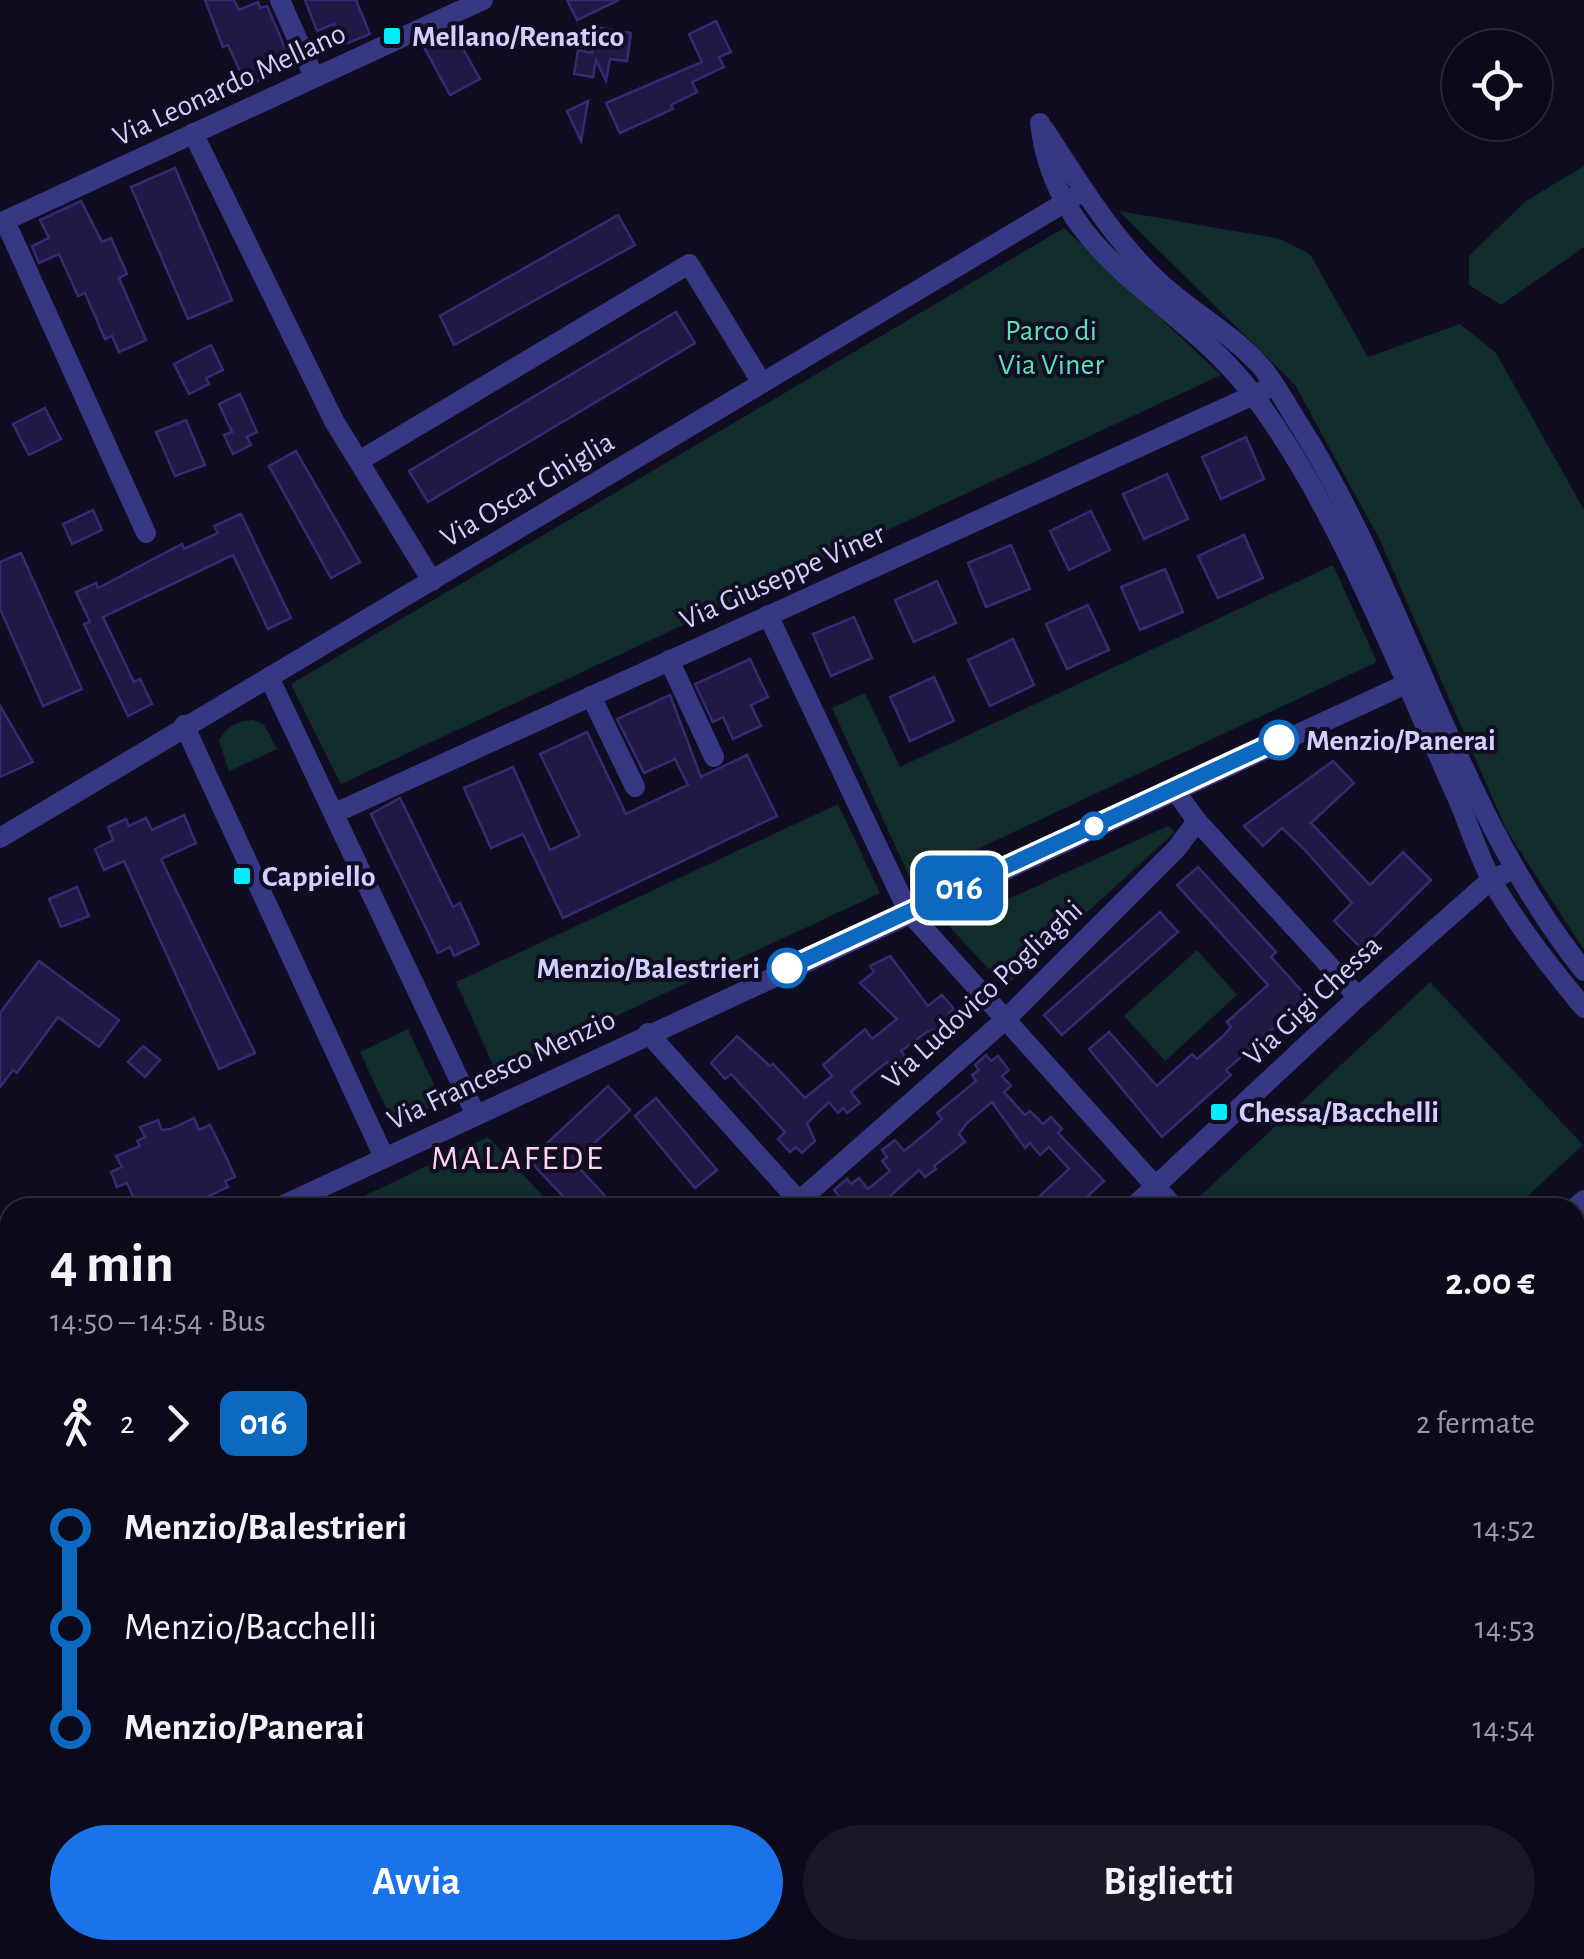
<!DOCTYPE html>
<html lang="it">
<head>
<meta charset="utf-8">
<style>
	:root { --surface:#0c0a1a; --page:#1a1827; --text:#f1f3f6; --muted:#9a9aa2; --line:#2c2b39; --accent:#1a73e8 }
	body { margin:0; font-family:"Alegreya Sans",sans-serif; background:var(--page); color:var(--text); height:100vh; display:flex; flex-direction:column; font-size:38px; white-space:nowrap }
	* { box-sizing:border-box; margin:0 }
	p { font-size:32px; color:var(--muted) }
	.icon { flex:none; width:55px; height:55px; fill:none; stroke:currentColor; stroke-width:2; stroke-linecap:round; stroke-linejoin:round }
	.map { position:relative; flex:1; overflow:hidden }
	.side { position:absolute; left:0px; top:1198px; width:1585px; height:762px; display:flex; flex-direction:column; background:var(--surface); border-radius:30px 30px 0 0; box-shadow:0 5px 15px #0003,0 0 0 2px var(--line) }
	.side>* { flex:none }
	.badge { padding:0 20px; border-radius:15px; font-size:35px; line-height:65px }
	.fabs { position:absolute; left:1442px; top:30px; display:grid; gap:20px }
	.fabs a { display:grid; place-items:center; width:110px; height:110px; border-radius:50%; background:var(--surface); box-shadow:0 5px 15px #0003,0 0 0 2px var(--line); font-size:50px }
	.map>.badge { position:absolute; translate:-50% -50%; box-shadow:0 0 0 5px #fff }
	.legs { display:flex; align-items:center; gap:15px; height:110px; padding:0 50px; font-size:32px }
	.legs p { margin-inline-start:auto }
	.overview { display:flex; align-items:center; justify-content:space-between; height:170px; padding:0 50px }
	h1 { font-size:55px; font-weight:700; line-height:75px }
	.button { display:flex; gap:20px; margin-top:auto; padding:20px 50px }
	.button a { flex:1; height:115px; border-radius:60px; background:var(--accent); color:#fff; font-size:40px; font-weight:700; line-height:115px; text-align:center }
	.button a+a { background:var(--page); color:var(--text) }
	ul { padding:0 50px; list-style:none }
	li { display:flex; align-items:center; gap:35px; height:100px; font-size:38px }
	li i { display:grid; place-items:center; width:15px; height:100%; margin:0 12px; background:currentColor }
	li i::after { content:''; width:25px; height:25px; margin:-12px; border:8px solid; border-radius:50%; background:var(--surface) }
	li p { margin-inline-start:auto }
	li:first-child i { background:linear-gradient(#0000 50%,currentColor 0) }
	li:last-child i { background:linear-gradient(currentColor 50%,#0000 0) }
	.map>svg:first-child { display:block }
	.green { fill:#102d2b }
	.building { fill:#201945; stroke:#352b71; stroke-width:2.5 }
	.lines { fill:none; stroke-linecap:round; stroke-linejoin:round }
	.minor { stroke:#373883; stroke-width:20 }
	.line-1-casing { stroke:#fff; stroke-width:22 }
	.line-1 { stroke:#0c69bf; stroke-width:15 }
	.poi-dot { fill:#00edfb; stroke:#100d23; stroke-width:4 }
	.stop-1-dot { fill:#fff; stroke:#0c69bf; stroke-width:5 }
	.labels { text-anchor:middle; stroke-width:8; stroke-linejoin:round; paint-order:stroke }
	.poi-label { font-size:30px; font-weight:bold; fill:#d3d0ff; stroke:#100d23; text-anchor:start }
	.street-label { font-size:30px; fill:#d3d0ff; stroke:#100d23 }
	.park-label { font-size:30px; fill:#59e2b9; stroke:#100d23 }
	.stop-label { font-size:30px; font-weight:bold; fill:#d3d0ff; stroke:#100d23; text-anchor:start }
	.quarter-label { font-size:35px; letter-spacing:2.5px; fill:#ffd2f1; stroke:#100d23 }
</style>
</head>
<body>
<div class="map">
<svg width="1584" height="1959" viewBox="0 0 1584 1959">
	<rect width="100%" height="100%" fill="#100d23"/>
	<g class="green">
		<path d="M1584,166V247L1501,305L1469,285V256L1526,201Z"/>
		<path d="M1119,211L1280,239L1310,254L1368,357L1460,324L1496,353L1584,510V950L1506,829L1379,538L1295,385Z"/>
		<path d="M1064,228L1221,375L341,784L291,684Z"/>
		<path d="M1333,565L1377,662L911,880L832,708L865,693L900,767Z"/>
		<path d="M253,720L264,725L277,749L229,771L219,741C227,725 236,722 253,720Z"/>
		<path d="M838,804L880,893L496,1072L456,982Z"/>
		<path d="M1168,826L1175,832L1005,987L949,926Z"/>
		<path d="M1197,950L1237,995L1165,1061L1124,1016Z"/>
		<path d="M1430,982L1583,1145L1516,1207H1197L1193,1203Z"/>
		<path d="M408,1029L442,1102L394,1125L360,1052Z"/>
		<path d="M488,1137L553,1207H341Z"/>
		<path d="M781,1950H1056L1064,1959H771Z"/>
	</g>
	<g class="building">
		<path d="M205,0H234L239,10L258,2L260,8L267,6L293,66L247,86L228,45L223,47Z"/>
		<path d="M305,0H356L370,34L343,45L334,24L317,31Z"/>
		<path d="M567,0H619L577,20Z"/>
		<path d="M716,21L731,52L719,57L724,67L692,82L697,92L671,105L673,109L620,133L606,103L702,62L689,34Z"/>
		<path d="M595,27L631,33L627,61L610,59L606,81L596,60L593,77L574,74L578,50L592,53Z"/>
		<path d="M453,31L480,79L450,95L424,47Z"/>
		<path d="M588,101L581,141L567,111Z"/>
		<path d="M175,168L232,300L188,319L131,187Z"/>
		<path d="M81,201L102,242L111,238L127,274L119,278L146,340L119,352L112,336L105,339L85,293L78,296L59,254L39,263L32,246L49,238L40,220Z"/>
		<path d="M618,215L635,245L454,345L440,316Z"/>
		<path d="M676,312L695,343L428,502L409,471Z"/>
		<path d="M211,345L223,370L206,378L209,384L189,394L174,364Z"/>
		<path d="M240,394L257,432L247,437L251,445L233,454L224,435L232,432L219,404Z"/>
		<path d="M45,408L61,439L29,455L13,424Z"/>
		<path d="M186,420L205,465L175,476L156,432Z"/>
		<path d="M1246,437L1264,479L1221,499L1202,457Z"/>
		<path d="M296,451L360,562L331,578L269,466Z"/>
		<path d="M1167,474L1188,519L1144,539L1123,494Z"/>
		<path d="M93,510L102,530L72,544L63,524Z"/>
		<path d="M1091,511L1110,550L1069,570L1050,531Z"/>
		<path d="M241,514L291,618L268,629L233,555L103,617L134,682L140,679L152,704L128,716L84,624L90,622L76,592L96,583L98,588L182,544L184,549L218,533L214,526Z"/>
		<path d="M1244,535L1263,578L1218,598L1198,556Z"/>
		<path d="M1011,545L1030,589L986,607L968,563Z"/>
		<path d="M21,553L82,689L43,706L0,609V562Z"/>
		<path d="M1165,569L1183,612L1140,630L1121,587Z"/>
		<path d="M937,581L956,623L914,642L895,600Z"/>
		<path d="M1088,605L1109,650L1067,669L1046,624Z"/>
		<path d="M854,617L872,658L831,676L813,634Z"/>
		<path d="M1013,639L1034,685L990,706L968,660Z"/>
		<path d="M750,659L768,697L751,705L761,726L733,739L723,717L713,722L695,684Z"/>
		<path d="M934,677L954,721L910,741L890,697Z"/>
		<path d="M670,695L701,777L747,755L777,816L563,918L523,834L491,848L464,788L513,767L550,850L580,836L540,754L587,732L626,814L688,785L675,759L644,773L617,719Z"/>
		<path d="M0,706L33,762L0,777Z"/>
		<path d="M1333,761L1354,783L1311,823L1370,885L1403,852L1431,880L1362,949L1334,921L1352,903L1304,849L1282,828L1263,846L1244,826Z"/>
		<path d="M400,798L453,907L460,903L479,944L454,956L450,947L438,953L371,814Z"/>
		<path d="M184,815L196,843L161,859L255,1053L219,1069L124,861L104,870L95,849L113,840L108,827L126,819L129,826L146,818L152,830Z"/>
		<path d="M1198,867L1276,952L1271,957L1308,998L1226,1070L1231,1075L1162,1137L1089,1049L1109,1032L1157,1086L1192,1054L1197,1059L1222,1037L1231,1027L1227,1022L1268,985L1177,885Z"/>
		<path d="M77,887L89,916L61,927L49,899Z"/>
		<path d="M1160,912L1178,932L1062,1035L1044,1015Z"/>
		<path d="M890,956L928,1006L942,995L954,1009L949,1013L956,1021L940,1034L936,1029L927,1032L901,1051L910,1062L896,1074L887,1062L860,1084L851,1092L860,1103L847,1113L843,1108L838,1113L829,1102L807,1123L815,1141L802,1153L796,1147L790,1152L778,1139L785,1132L731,1074L725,1079L711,1063L737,1036L770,1066L773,1064L805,1098L832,1076L823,1065L865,1029L872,1039L897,1019L860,983L874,972L870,966Z"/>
		<path d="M39,961L119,1020L99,1047L58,1017L17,1073L13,1070L0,1087V1013Z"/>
		<path d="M143,1046L160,1060L145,1077L128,1062Z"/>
		<path d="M986,1055L991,1061L998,1056L1009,1070L1002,1076L1011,1086L1004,1092L1025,1115L1030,1111L1043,1124L1051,1117L1062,1129L1058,1133L1104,1181L1075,1208H1027L1069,1169L1049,1147L1040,1155L1030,1143L1025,1148L992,1102L967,1123L959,1134L965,1142L934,1166L936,1169L925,1177L919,1170L877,1208H823L839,1196L834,1190L847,1179L851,1184L859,1178L868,1189L890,1171L882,1161L887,1157L882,1150L895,1140L904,1151L931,1129L942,1119L937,1113L976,1081L972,1075L979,1070L975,1065Z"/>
		<path d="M608,1086L630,1110L574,1162L616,1208H574L529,1160Z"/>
		<path d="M656,1098L717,1170L695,1188L635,1116Z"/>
		<path d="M194,1118L199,1130L210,1125L227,1159L235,1177L225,1181L228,1187L184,1208H138L127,1183L117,1187L111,1172L122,1167L116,1156L140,1146L137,1141L145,1137L140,1127L158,1120L162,1130L171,1129Z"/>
	</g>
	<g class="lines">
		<g class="minor">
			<path d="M280,0L314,77"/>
			<path d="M1040,123C1056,262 1181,297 1254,396C1336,505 1399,669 1456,795C1468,822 1477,852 1491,879C1516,924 1551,968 1584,1008"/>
			<path d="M1044,129C1078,181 1112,238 1158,281C1189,310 1229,332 1258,363C1274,380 1287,406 1300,426C1409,599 1455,810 1584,971"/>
			<path d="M193,133L334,421L432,581"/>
			<path d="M5,221L146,533"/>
			<path d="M0,223L483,0"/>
			<path d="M359,461L689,264L762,383"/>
			<path d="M768,615L908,911L1175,1208"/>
			<path d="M669,660L714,757"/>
			<path d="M269,677L475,1113"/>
			<path d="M591,696L635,787"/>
			<path d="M184,725L384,1157"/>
			<path d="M1174,789L1197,821L1358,997"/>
			<path d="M335,813L1273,386"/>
			<path d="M0,838L1084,191"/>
			<path d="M648,1033L805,1208"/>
			<path d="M799,1201L1006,1019L1177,848L1197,821"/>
			<path d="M277,1208L1421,677"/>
			<path d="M1132,1208L1358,997L1492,879L1504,874"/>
			<path d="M1575,1208L1584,1200"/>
			<path d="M1575,1234L1584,1244"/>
			<path d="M0,1337L10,1332"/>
			<path d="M1575,1525L1584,1516"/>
			<path d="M0,1611L10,1622"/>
			<path d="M302,1959L312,1950"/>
			<path d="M749,1959L759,1950"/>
			<path d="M1102,1959L1111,1950"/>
		</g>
	</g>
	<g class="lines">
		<defs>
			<path id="line-1" d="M787,968L1279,740"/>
		</defs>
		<use href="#line-1" class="line-1-casing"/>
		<use href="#line-1" class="line-1"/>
	</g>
	<g class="poi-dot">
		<rect x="382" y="26" width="20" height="20" rx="5"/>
		<rect x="232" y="866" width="20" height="20" rx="5"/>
		<rect x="1209" y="1102" width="20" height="20" rx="5"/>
	</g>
	<g class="stop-1-dot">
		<circle cx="1279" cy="740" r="18"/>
		<circle cx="1094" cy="826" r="12"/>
		<circle cx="787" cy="968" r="18"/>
	</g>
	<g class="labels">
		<g class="poi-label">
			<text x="412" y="46">Mellano/Renatico</text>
			<text x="262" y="886">Cappiello</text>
			<text x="1239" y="1122">Chessa/Bacchelli</text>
		</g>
		<g class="street-label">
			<text transform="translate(229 84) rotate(-25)" y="10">Via Leonardo Mellano</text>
			<text transform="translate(527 489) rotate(-31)" y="10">Via Oscar Ghiglia</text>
			<text transform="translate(782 576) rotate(-24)" y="10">Via Giuseppe Viner</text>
			<text transform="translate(982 994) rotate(-43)" y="10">Via Ludovico Pogliaghi</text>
			<text transform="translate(1312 1000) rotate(-43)" y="10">Via Gigi Chessa</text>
			<text transform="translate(501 1069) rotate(-25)" y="10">Via Francesco Menzio</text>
		</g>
		<g class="park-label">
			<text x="1051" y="340">Parco di<tspan x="1051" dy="34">Via Viner</tspan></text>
		</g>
		<g class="stop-label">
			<text x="1306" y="750">Menzio/Panerai</text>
			<text x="760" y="978" text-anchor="end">Menzio/Balestrieri</text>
		</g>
		<g class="quarter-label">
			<text x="518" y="1169">MALAFEDE</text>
		</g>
	</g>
</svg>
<div class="fabs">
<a><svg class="icon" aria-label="locate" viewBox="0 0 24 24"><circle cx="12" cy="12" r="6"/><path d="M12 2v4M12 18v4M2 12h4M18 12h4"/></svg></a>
</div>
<b class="badge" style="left:959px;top:888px;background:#0c69bf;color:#fff">016</b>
<section class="side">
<div class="overview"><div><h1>4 min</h1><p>14:50 – 14:54 · Bus</p></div><b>2.00 €</b></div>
<div class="legs"><svg class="icon" aria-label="walk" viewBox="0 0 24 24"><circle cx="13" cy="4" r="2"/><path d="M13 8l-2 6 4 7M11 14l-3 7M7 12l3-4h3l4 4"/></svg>2<svg class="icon" aria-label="forward" viewBox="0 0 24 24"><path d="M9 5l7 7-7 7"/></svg><b class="badge" style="background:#0c69bf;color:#fff">016</b><p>2 fermate</p></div>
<ul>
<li><i style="color:#0c69bf"></i><b>Menzio/Balestrieri</b><p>14:52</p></li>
<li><i style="color:#0c69bf"></i><span>Menzio/Bacchelli</span><p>14:53</p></li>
<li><i style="color:#0c69bf"></i><b>Menzio/Panerai</b><p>14:54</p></li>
</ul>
<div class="button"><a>Avvia</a><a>Biglietti</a></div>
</section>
</div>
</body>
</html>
